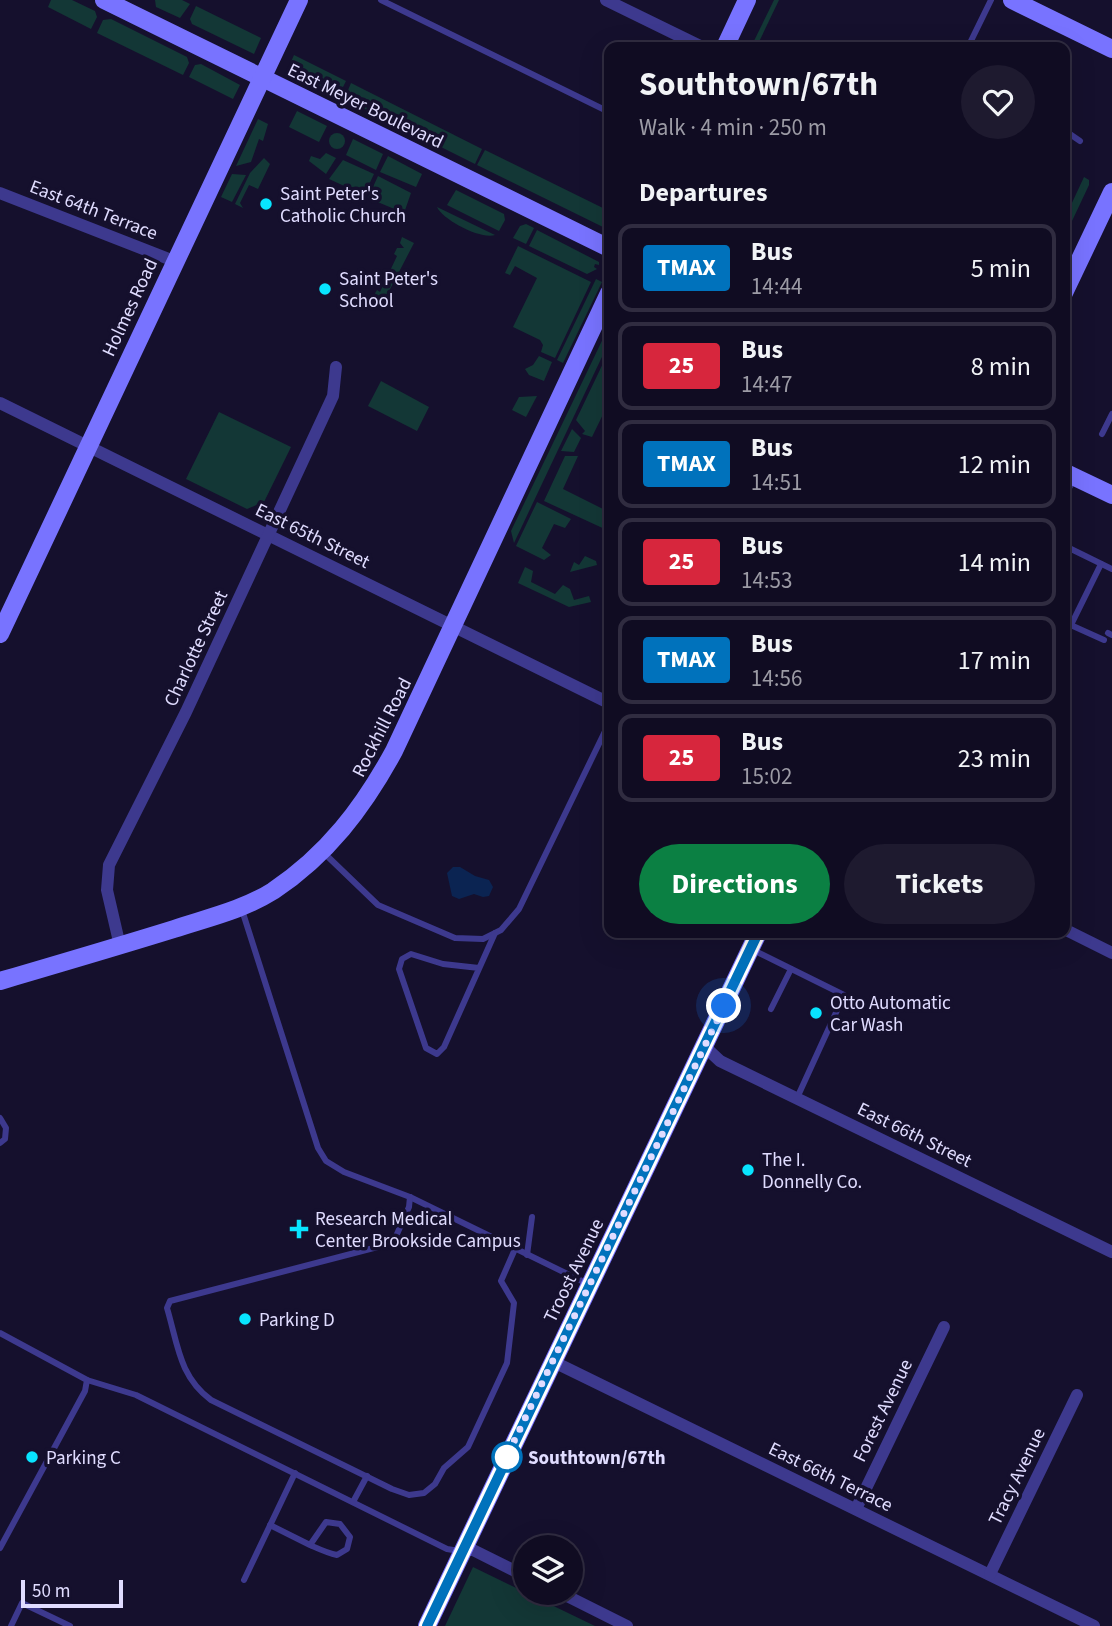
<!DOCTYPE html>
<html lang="en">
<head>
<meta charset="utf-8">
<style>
	:root { --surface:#100c22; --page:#1e1a2f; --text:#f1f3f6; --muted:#9c9ba5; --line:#302c40; --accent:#0b8043 }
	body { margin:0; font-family:"Source Sans 3",sans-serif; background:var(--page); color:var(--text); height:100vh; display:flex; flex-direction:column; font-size:26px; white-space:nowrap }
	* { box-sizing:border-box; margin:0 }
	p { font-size:23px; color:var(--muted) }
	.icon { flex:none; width:38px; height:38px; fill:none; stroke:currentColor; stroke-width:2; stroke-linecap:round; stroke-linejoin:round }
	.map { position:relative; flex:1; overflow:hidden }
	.panel { position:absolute; left:604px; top:42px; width:466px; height:896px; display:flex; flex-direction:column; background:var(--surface); border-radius:14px; box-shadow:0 7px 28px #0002,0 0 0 2px var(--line) }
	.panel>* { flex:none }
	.badge { padding:0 14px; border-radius:5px; font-size:24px; line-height:46px }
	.tools { position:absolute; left:513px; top:1535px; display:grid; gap:14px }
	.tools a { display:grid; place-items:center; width:70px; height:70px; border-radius:50%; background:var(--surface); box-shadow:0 7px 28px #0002,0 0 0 2px var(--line); font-size:35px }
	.scale { position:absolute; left:21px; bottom:18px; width:102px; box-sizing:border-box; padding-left:7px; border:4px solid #e0dcff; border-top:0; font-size:19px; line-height:24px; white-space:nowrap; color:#e0dcff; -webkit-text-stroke:5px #15102d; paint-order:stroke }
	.you { position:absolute; width:35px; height:35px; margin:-18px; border:5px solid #fff; border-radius:50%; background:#1a73e8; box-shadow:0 0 0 10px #1a73e833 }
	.map>.badge { position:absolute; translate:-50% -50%; box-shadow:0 0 0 4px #fff }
	h2 { padding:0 35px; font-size:26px; line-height:63px }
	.round { display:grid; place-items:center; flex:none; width:74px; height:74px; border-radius:37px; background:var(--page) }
	.head { display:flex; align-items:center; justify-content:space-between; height:119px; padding:0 35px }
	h1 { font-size:33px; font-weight:700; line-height:52px }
	.button { display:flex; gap:14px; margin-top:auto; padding:14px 35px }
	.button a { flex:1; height:80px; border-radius:42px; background:var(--accent); color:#fff; font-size:28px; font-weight:700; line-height:80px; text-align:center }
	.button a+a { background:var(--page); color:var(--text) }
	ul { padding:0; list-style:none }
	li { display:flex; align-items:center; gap:21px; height:88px; margin:0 14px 10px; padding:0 21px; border:4px solid var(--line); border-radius:14px }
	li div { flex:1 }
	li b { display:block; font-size:26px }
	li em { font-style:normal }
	li .badge { min-width:77px; font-weight:700; text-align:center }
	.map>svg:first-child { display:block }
	.green { fill:#133736 }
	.water { fill:#0b2452 }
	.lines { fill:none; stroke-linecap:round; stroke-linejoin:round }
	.lane { stroke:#3d398e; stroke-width:6 }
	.street { stroke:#3d398e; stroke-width:12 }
	.secondary { stroke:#7873ff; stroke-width:18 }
	.line-casing { stroke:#fff; stroke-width:16 }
	.line { stroke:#0072bc; stroke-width:10 }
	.walk { stroke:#e0dcff; stroke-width:7; stroke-dasharray:0 12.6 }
	.poi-dot { fill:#08e4ff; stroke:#15102d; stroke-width:2.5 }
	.stop-dot { fill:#fff; stroke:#0072bc; stroke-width:3.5 }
	.labels { text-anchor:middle; stroke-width:7; stroke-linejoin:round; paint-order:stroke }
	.street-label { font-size:19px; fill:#e0dcff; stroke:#15102d }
	.poi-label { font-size:19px; fill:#e0dcff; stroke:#15102d; text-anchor:start }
	.stop-label { font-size:19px; font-weight:bold; fill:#e0dcff; stroke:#15102d; text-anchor:start }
</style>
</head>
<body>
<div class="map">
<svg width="1112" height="1626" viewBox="0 0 1112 1626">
	<rect width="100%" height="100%" fill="#15102d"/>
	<g class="green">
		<path d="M51,0H72L95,11L97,17L91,29L48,7Z"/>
		<path d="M155,0H182L190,4L180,18L156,7Z"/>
		<path d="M774,0H779L758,44L753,43Z"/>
		<path d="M196,6L261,38L254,54L192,24L190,19Z"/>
		<path d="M111,19L187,57L189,63L183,75L97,33L103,20Z"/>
		<path d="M294,55L346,81L340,93L333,94L287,71Z"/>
		<path d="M201,64L240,85L233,99L189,77L195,65Z"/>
		<path d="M351,83L482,149L475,164L349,101L346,95Z"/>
		<path d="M297,111L327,126L319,142L289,127Z"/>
		<path d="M258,119L268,124L263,141L259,139L251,162L236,166Z"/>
		<circle cx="337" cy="141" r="8"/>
		<path d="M353,139L383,154L376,170L346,155Z"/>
		<path d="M485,150L609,211V230L477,165Z"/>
		<path d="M326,153L336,158L326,174L309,161L311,156L320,159Z"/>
		<path d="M388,156L422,174L416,187L380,172Z"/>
		<path d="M264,158L270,164L258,189L249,185L240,203L243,208L235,204L250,173Z"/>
		<path d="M343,160L374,174L364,195L329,179Z"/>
		<path d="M232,174L246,175L232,202L221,197Z"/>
		<path d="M378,176L411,193L404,213L368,198Z"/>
		<path d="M1084,177L1089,180V185L1064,238V220Z"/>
		<path d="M456,190L504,214L505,220L499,231L447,205Z"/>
		<path d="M437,207L495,235C481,240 443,220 437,207Z"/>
		<path d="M526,224L534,228L526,244L513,238L520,226Z"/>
		<path d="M537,230L599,262V265L595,264L594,267L597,269L587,274L529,246Z"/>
		<path d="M402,237L414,243L387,295L392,298L386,306H378L374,295L377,290L380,292L397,256L394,254L397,248H404L400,243Z"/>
		<path d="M518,246L591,282L555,358L541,352L543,345L540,340L513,327L537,278L515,266L510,275L505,273Z"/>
		<path d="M596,279L602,282L563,363L557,360Z"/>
		<path d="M609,326V342L514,543L511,531Z"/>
		<path d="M607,355L609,402L592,437L582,434L585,431L576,420Z"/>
		<path d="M539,356L552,362L544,381L529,375L525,369L533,365Z"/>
		<path d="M381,381L429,407L417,431L368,406Z"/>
		<path d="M537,396L526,417L512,410L519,397Z"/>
		<path d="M219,412L291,447L264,502L247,509L186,479Z"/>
		<path d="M572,429L581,438L574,452L561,451Z"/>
		<path d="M565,456H578L563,489L609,512L604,521L609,524V531L544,501Z"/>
		<path d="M537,502L571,519L565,528L554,524L542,548L551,555L544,560L516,546Z"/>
		<path d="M585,556L596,561L597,565L570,572L574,562L579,565Z"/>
		<path d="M525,567L533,571L531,582L555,594L563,585L570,589L574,600L589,596L591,602L569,607L518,583Z"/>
		<path d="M473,1567L595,1626H445Z"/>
	</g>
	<path class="water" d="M460,867L475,876L489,880L493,887L489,896L483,897L474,894L459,899L452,896L447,873L453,867Z"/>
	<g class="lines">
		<g class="lane">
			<path d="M381,0L609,112"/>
			<path d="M968,47L991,0"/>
			<path d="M1064,130L1080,141"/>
			<path d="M1102,434L1112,414"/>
			<path d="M1064,497L1074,479"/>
			<path d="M1064,554L1067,547L1112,569"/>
			<path d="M1064,622L1104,640"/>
			<path d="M1071,625L1101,564"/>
			<path d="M1108,633L1112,635"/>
			<path d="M324,853L378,905L455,938L483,939L501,930L519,909L609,723"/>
			<path d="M242,910L318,1148L326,1161L344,1172L410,1197L588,1284"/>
			<path d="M753,950L844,995L797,1098"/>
			<path d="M479,968L443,964L411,954L402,959L399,969L426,1048L437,1054L444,1047L495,933"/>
			<path d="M771,1009L791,969"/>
			<path d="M0,1118L6,1128L5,1139L0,1143"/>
			<path d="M410,1197L409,1207L393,1243L170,1301L167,1308C178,1345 179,1376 211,1400L392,1489L409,1495L424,1493L435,1484L444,1468L468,1447L507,1363L514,1303L501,1281L515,1249"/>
			<path d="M527,1255L532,1217"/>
			<path d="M0,1333L87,1380L85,1391L0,1548"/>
			<path d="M87,1380L136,1395L447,1549L459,1551"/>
			<path d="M353,1502L367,1476"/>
			<path d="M270,1525L310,1545C319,1549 327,1553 337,1555L347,1549L350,1537L340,1524L326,1522L310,1545"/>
			<path d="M244,1580L295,1473"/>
			<path d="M11,1626L22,1603L70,1626"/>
		</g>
		<g class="street">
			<path d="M606,0L702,47"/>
			<path d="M0,193L174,261"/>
			<path d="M0,403L609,703"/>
			<path d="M1064,929L1112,953"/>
			<path d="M120,946L107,890L109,865L186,712L333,396L336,367"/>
			<path d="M704,1046L720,1061L1112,1252"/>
			<path d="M552,1361L1094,1626"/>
			<path d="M856,1509L944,1327"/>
			<path d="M463,1550H473L525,1576"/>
			<path d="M990,1574L1077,1395"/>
			<path d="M559,1592L627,1626"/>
		</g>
		<g class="secondary">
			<path d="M104,0L609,248"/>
			<path d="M1012,0L1112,49"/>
			<path d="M725,47L747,0"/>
			<path d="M1064,293L1112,192"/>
			<path d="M1064,472L1112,495"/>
			<path d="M0,634L299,0"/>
			<path d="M0,981C58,964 116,947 174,929C207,918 243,910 273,891C327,855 363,808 394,751L609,293"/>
			<path d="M427,1626L758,933"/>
		</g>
	</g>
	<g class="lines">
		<defs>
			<path id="line" d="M427,1626L758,933"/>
		</defs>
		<use href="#line" class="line-casing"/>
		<use href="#line" class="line"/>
		<path class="walk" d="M507,1457L505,1460L724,1006"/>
	</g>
	<g class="poi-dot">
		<circle cx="266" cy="204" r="7"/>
		<circle cx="325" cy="289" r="7"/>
		<circle cx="816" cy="1013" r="7"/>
		<circle cx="748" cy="1170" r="7"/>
		<path d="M295.5 1218.5h7v7h7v7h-7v7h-7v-7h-7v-7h7z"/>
		<circle cx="245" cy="1319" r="7"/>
		<circle cx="32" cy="1457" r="7"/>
	</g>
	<circle class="stop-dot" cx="507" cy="1457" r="14"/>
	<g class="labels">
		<g class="street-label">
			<text transform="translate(366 105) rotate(26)" y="7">East Meyer Boulevard</text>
			<text transform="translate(94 209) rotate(21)" y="7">East 64th Terrace</text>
			<text transform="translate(129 307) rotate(-65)" y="7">Holmes Road</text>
			<text transform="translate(313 535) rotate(26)" y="7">East 65th Street</text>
			<text transform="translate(195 648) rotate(-65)" y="7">Charlotte Street</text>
			<text transform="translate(381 727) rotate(-63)" y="7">Rockhill Road</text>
			<text transform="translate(915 1134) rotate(26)" y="7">East 66th Street</text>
			<text transform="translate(573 1270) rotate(-64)" y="7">Troost Avenue</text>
			<text transform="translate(882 1410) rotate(-64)" y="7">Forest Avenue</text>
			<text transform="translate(831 1476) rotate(26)" y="7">East 66th Terrace</text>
			<text transform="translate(1016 1476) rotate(-64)" y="7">Tracy Avenue</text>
		</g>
		<g class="poi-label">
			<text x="280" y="200">Saint Peter's<tspan x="280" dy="22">Catholic Church</tspan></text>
			<text x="339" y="285">Saint Peter's<tspan x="339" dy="22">School</tspan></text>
			<text x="830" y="1009">Otto Automatic<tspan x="830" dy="22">Car Wash</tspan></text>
			<text x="762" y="1166">The I.<tspan x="762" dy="22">Donnelly Co.</tspan></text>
			<text x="315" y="1225">Research Medical<tspan x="315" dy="22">Center Brookside Campus</tspan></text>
			<text x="259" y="1326">Parking D</text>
			<text x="46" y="1464">Parking C</text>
		</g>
		<g class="stop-label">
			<text x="528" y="1464">Southtown/67th</text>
		</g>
	</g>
</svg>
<div class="tools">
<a><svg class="icon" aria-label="layers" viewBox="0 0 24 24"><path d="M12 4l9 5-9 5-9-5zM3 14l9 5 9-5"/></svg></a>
</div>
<div class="scale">50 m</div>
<div class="you" style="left:724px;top:1006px"></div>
<section class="panel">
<div class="head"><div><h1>Southtown/67th</h1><p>Walk · 4 min · 250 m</p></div><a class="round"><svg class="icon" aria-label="heart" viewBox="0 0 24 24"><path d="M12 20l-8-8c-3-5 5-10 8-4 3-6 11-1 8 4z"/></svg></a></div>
<h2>Departures</h2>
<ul>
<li><span class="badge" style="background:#0072bc;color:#fff">TMAX</span><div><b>Bus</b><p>14:44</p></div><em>5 min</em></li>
<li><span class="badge" style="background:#d7263d;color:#fff">25</span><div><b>Bus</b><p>14:47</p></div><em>8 min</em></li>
<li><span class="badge" style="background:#0072bc;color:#fff">TMAX</span><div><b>Bus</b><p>14:51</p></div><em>12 min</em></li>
<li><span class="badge" style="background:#d7263d;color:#fff">25</span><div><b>Bus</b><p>14:53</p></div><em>14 min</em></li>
<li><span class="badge" style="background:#0072bc;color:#fff">TMAX</span><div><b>Bus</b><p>14:56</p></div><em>17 min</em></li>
<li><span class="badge" style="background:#d7263d;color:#fff">25</span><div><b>Bus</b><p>15:02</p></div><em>23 min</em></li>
</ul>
<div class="button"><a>Directions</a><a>Tickets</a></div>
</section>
</div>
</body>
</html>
